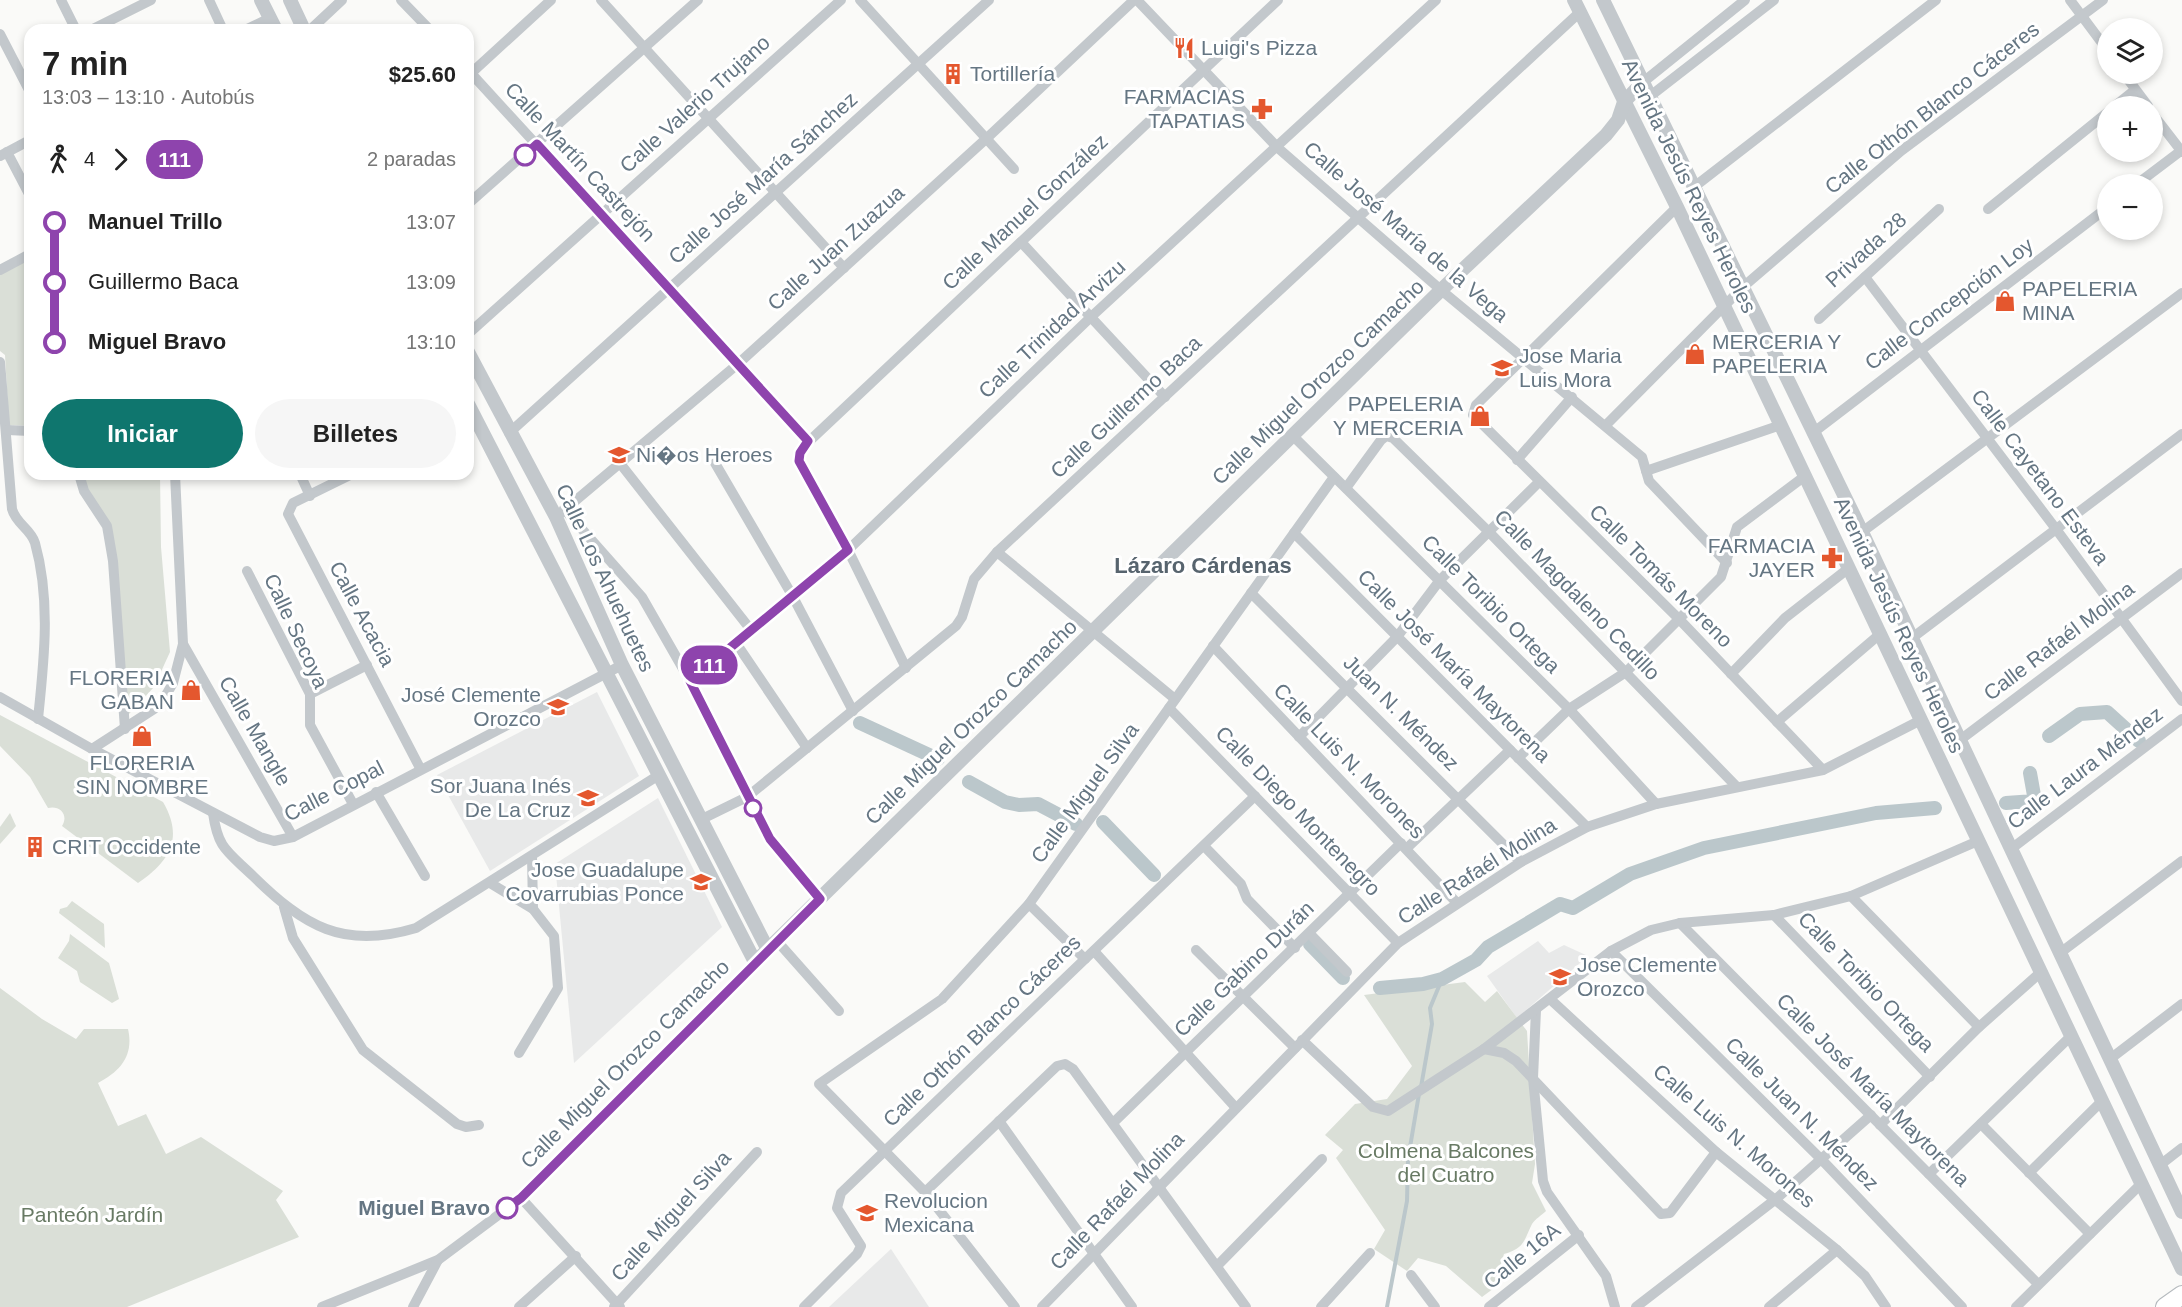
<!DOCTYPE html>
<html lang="es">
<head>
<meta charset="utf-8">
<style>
	:root { --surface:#fff; --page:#f6f6f6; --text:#222; --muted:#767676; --accent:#0f766e }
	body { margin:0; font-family:Arial,sans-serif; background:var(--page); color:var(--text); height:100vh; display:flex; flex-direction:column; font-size:22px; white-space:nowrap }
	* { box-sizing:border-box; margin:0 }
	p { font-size:20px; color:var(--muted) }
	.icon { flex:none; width:33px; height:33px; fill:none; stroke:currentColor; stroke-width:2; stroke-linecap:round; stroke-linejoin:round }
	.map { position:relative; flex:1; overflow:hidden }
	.side { position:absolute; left:24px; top:24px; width:450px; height:456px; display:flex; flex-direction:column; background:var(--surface); border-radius:18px; box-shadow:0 3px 9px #0003 }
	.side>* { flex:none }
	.badge { padding:0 12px; border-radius:20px; font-size:21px; line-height:39px }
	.fabs { position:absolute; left:2097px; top:18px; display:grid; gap:12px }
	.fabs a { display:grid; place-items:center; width:66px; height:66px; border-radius:50%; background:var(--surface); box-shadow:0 3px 9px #0003; font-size:30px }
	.map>.badge { position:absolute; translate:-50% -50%; box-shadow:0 0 0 3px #fff }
	.legs { display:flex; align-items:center; gap:9px; height:66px; padding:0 18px; font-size:20px }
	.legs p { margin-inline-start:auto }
	.head { display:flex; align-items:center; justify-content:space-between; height:102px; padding:0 18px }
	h1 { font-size:33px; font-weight:800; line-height:45px }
	.button { display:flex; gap:12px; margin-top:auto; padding:12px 18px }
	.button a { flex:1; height:69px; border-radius:36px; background:var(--accent); color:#fff; font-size:24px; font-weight:800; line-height:69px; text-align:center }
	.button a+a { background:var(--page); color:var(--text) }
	ul { padding:0 18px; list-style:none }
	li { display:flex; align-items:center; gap:21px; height:60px; font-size:22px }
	li i { display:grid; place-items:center; width:9px; height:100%; margin:0 8px; background:currentColor }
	li i::after { content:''; width:15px; height:15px; margin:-8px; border:4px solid; border-radius:50%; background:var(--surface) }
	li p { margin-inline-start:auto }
	li:first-child i { background:linear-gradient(#0000 50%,currentColor 0) }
	li:last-child i { background:linear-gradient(currentColor 50%,#0000 0) }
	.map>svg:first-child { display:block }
	.built { fill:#e8e9e9 }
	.green { fill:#dadfd7 }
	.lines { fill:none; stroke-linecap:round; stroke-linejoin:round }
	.stream { stroke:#bbc7cb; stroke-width:4 }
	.canal { stroke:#bbc7cb; stroke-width:14 }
	.primary-casing { stroke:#b5babe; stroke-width:20 }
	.minor { stroke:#c3c8cc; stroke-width:10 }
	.tertiary { stroke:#c3c8cc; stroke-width:14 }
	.primary { stroke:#fff; stroke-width:18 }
	.line-1-casing { stroke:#fff; stroke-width:14 }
	.line-1 { stroke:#8e44ad; stroke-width:9 }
	.stop-1-dot { fill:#fff; stroke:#8e44ad; stroke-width:3 }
	.labels { text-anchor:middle; stroke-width:6; stroke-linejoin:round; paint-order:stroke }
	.poi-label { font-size:21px; fill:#657683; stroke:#fff; text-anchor:start }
	.street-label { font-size:21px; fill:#657683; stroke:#fff }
	.park-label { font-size:21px; fill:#687a64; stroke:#fff }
	.stop-label { font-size:21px; font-weight:bold; fill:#657683; stroke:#fff; text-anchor:end }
	.neighbourhood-label { font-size:22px; font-weight:bold; fill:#57646e; stroke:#fff }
</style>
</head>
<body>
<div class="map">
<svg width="2182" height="1307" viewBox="0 0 2182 1307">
	<rect width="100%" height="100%" fill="#fafaf8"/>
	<g class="built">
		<path d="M597,692L639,776L490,871L437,775Z"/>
		<path d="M658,798L722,927L574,1063L555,864Z"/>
		<path d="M1538,941L1549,953L1564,945L1588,956L1517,1018L1487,976Z"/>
		<path d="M891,1249L929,1307H829Z"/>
	</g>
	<g class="green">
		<path d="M30,258V426L9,425L5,355L0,351V273Z"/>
		<path d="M85,474H160L161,547L170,652L154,687L128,715L117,557L86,489Z"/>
		<path d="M0,715L163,802C184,838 170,861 138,883L62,826C69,815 60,805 48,808L30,777L0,746Z"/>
		<path d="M10,813L16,826L0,844V827Z"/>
		<path d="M72,901L104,924L105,948L59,913L60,909L67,907Z"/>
		<path d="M70,934L109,963L119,999L112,1003L80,982L77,971L58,958L69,941Z"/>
		<path d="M1465,982L1485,1002L1497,991L1527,1031L1535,1164L1532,1183L1546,1211C1542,1215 1535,1219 1532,1224C1524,1240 1525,1248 1504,1254L1499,1270L1505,1280L1482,1297L1446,1266L1418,1258L1407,1271L1374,1249L1385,1230L1336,1158L1343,1150L1325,1135L1355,1104L1387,1099L1412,1066L1364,995Z"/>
		<path d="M0,988L42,1019L76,1039L84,1029H128C134,1055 121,1071 98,1083L118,1126L146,1114L166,1154L201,1137L283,1191L276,1200L299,1237L127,1307H0Z"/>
	</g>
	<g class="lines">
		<g class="stream">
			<path d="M1421,1087L1432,1024L1430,1008L1442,979"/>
			<path d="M1387,1307L1407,1201L1408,1159L1419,1094"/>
		</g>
		<g class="canal">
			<path d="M860,723L938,759"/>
			<path d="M2049,736L2080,714L2107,712L2139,741"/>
			<path d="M969,782L1005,802L1019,805L1038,804L1076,824"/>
			<path d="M2006,803L2035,801L2030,773"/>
			<path d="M1103,822L1154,875"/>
			<path d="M1310,944L1343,978"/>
			<path d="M1380,988L1423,984L1442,979L1476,960L1488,947L1560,904L1573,908L1630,874L1704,848L1876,813L1935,808"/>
		</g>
		<defs>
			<path id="primary" d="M2165,1307L2182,1295"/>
		</defs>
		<use href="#primary" class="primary-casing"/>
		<g class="minor">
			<path d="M61,0L76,30"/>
			<path d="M209,0L223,30"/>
			<path d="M401,0L430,30"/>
			<path d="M601,0L844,268"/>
			<path d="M860,0L1014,169"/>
			<path d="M1137,0L1278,148L1441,290L1642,457L1649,481L1727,563"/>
			<path d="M2070,0L2108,51"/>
			<path d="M91,30L151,0"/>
			<path d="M245,30L270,18"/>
			<path d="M310,30L342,0"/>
			<path d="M0,34L30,92"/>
			<path d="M468,70L808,441"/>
			<path d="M2124,74L2148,106"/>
			<path d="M468,76L551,0"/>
			<path d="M1642,83L1745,0"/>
			<path d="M1649,97L1774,0"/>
			<path d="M2115,106L2135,90"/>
			<path d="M2152,113L2182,152"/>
			<path d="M7,152L30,196"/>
			<path d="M0,156L30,140"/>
			<path d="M2137,184L2182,150"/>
			<path d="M1694,187L1936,0"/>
			<path d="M468,204L698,0"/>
			<path d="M1677,207L1476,405L1473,415L1679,619L1823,770"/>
			<path d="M1988,209L2108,112"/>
			<path d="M1021,242L1165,397"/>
			<path d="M0,270L30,254"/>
			<path d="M1865,277L2056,529L2182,701"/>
			<path d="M1819,319L1939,209"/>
			<path d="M468,334L841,0"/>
			<path d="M0,362L12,509C16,524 31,529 35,543C51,600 44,661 38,719"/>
			<path d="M1606,425L1743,287L1901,151L2103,0"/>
			<path d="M7,430L30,431"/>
			<path d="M1814,432L2108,207"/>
			<path d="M509,433L989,0"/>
			<path d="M1293,436L1569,709L1656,804"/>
			<path d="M1517,460L1572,397"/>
			<path d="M619,462L751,630"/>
			<path d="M715,463L792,595L853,711"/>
			<path d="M1646,471L1781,425"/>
			<path d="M79,474L84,491L107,526L113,561L125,729"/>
			<path d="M300,474L310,496"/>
			<path d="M352,474L293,503L288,514L420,768"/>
			<path d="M1346,488L1381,440L1386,436L1393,438L1489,532L1736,786"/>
			<path d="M564,509L642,597L690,681L770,839L820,899"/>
			<path d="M556,517L739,363L987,138L1134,0"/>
			<path d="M1862,532L2182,293"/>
			<path d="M1294,533L1587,827"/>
			<path d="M997,552L1175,699"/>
			<path d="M247,571L310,694V725L353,804"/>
			<path d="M1251,593L1521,862"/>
			<path d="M1912,638L2182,434"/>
			<path d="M736,643L807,748"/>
			<path d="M183,644L293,837"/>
			<path d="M1213,646L1457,903"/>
			<path d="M906,668L848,550L802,469L799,461L803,447L1278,0"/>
			<path d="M1731,674L1785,618L1849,568"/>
			<path d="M690,681L848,550L1092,316L1436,0"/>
			<path d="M310,694L367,665"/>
			<path d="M0,697L92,749L260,837L274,841L293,837L622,665"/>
			<path d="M1169,708L1398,943"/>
			<path d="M1777,722L1880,634"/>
			<path d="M1299,737L1397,637L1440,580L1539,482"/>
			<path d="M1960,740L2182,573"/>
			<path d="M92,749L154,709L162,702L173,683L183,644L175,474"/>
			<path d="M1518,758L1569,709L1626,672L1721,577L1737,527L1805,476"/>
			<path d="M376,792L425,876"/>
			<path d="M213,813C218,849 227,851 253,876C304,926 343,950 416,928L659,775"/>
			<path d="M700,820L747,797L956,626L962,617L974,579L997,552L1580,12"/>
			<path d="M1204,846L1241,884L1247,899L1295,948"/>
			<path d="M1407,848L1510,750"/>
			<path d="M2011,849L2182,719"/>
			<path d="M532,856L533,909"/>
			<path d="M490,883L533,909L554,936L558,988L519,1053"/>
			<path d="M1851,896L1979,1027"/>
			<path d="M1029,904L1085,959"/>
			<path d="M284,907L293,938L363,1050L457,1124L466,1127L479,1125"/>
			<path d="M1774,915L1930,1077"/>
			<path d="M1680,923L2038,1284"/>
			<path d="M1310,934L1347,972"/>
			<path d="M777,941L839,1011"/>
			<path d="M1196,950L1295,1048"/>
			<path d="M1094,951L1236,1108"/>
			<path d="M1611,951L1822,1160L1962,1307"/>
			<path d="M2060,953L2182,861"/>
			<path d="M1550,999L1716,1152L1837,1250L1865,1276L1886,1307"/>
			<path d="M1536,1010L1533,1078L1543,1181L1547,1192L1606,1276L1615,1307"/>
			<path d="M1302,1040L1373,1107L1388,1111L1484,1049L1611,951L1651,930L1680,923L1774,915L1851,896L1978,841"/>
			<path d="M1484,1049L1504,1053L1516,1061L1661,1214L1670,1213L1716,1152"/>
			<path d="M2110,1059L2182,1004"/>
			<path d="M999,1121L1132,1307"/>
			<path d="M1113,1123L1401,843"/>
			<path d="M1981,1124L2090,1234"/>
			<path d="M1880,1125L1979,1027L2041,972"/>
			<path d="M2160,1165L2182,1148"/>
			<path d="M2029,1173L2102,1101"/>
			<path d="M1929,1174L2071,1036"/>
			<path d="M925,1192L1057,1066L1065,1064L1073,1069L1246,1307"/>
			<path d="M521,1198L620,1307"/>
			<path d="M1217,1266L1322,1159"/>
			<path d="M1411,1275L1435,1307"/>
			<path d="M322,1307L438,1260L521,1198L755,962"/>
			<path d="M413,1307L438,1260"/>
			<path d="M519,1307L576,1256"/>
			<path d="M614,1307L757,1152"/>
			<path d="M804,1307L857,1254L861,1246L837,1208L841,1193L1255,796"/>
			<path d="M1015,1307L925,1192L819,1084L942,999L1029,904L1334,477"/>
			<path d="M1042,1307L1398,943L1521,862L1587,827L1656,804L1823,770L1921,720"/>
			<path d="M1321,1307L1370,1253"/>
			<path d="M1489,1307L1579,1235"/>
			<path d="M1636,1307L1776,1199L1871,1115"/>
			<path d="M1769,1307L1837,1250"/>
			<path d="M2016,1307L2141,1184"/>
		</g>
		<g class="tertiary">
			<path d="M261,0L276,30"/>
			<path d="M290,0L304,30"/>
			<path d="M1574,0L1677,207L2182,1269"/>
			<path d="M1603,0L1862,532L2182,1212"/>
			<path d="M468,352L556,517L622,665L768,950"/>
			<path d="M468,404L755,962L1441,290L1606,135L1618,120L1624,102L1642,83"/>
		</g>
		<use href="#primary" class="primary"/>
	</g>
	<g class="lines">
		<defs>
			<path id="line-1" d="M507,1208L521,1198L820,899L770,839L690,681L848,550L799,461L800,453L808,441L537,144L525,155"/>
		</defs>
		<use href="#line-1" class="line-1-casing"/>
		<use href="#line-1" class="line-1"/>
	</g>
	<defs>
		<symbol id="restaurant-bare" viewBox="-9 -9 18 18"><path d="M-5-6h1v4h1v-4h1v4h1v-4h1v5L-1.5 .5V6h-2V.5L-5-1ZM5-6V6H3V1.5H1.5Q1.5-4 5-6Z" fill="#e4572e" stroke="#fff" stroke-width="2.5" paint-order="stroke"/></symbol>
		<symbol id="building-bare" viewBox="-9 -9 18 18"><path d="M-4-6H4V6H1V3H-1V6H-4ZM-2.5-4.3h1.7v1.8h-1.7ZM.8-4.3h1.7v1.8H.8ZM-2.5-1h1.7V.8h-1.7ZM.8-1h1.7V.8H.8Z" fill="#e4572e" stroke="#fff" stroke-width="2.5" paint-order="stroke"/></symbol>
		<symbol id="pharmacy-bare" viewBox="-9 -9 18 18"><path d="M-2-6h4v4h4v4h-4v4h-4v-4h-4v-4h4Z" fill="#e4572e" stroke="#fff" stroke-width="2.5" paint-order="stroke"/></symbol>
		<symbol id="shop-bare" viewBox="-9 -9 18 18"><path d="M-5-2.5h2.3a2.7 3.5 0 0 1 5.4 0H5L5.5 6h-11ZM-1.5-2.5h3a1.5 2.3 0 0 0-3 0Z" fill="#e4572e" stroke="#fff" stroke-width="2.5" paint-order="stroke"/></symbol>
		<symbol id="school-bare" viewBox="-9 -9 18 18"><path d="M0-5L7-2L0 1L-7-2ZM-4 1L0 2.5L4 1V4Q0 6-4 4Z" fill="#e4572e" stroke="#fff" stroke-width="2.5" paint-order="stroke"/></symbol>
	</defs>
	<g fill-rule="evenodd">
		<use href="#restaurant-bare" x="1169" y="33" width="30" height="30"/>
		<use href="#building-bare" x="938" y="59" width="30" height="30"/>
		<use href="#pharmacy-bare" x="1247" y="94" width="30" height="30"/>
		<use href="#shop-bare" x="1990" y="286" width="30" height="30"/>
		<use href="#shop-bare" x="1680" y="339" width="30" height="30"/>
		<use href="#school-bare" x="1487" y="353" width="30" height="30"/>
		<use href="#shop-bare" x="1465" y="401" width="30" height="30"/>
		<use href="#school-bare" x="604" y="440" width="30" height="30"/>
		<use href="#pharmacy-bare" x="1817" y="543" width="30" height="30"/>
		<use href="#shop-bare" x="176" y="675" width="30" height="30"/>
		<use href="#school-bare" x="543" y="692" width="30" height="30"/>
		<use href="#shop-bare" x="127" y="721" width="30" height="30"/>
		<use href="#school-bare" x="573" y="783" width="30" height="30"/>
		<use href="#building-bare" x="20" y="832" width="30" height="30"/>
		<use href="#school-bare" x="686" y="867" width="30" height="30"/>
		<use href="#school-bare" x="1545" y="962" width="30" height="30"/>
		<use href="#school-bare" x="852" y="1198" width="30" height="30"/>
	</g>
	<g class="stop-1-dot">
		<circle cx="525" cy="155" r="10"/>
		<circle cx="753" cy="808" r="8"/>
		<circle cx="507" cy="1208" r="10"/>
	</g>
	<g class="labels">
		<g class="poi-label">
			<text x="1201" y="55">Luigi's Pizza</text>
			<text x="970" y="81">Tortillería</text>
			<text x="1245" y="104" text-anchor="end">FARMACIAS<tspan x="1245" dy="24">TAPATIAS</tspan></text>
			<text x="2022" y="296">PAPELERIA<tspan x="2022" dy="24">MINA</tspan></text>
			<text x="1712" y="349">MERCERIA Y<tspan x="1712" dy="24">PAPELERIA</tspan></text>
			<text x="1519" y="363">Jose Maria<tspan x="1519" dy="24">Luis Mora</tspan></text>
			<text x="1463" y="411" text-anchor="end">PAPELERIA<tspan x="1463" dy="24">Y MERCERIA</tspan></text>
			<text x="636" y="462">Ni�os Heroes</text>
			<text x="1815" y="553" text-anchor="end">FARMACIA<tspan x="1815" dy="24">JAYER</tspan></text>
			<text x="174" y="685" text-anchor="end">FLORERIA<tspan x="174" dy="24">GABAN</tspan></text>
			<text x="541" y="702" text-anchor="end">José Clemente<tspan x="541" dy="24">Orozco</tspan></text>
			<text x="142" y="770" text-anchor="middle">FLORERIA<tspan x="142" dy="24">SIN NOMBRE</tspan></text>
			<text x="571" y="793" text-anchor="end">Sor Juana Inés<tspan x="571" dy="24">De La Cruz</tspan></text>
			<text x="52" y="854">CRIT Occidente</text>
			<text x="684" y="877" text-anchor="end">Jose Guadalupe<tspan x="684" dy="24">Covarrubias Ponce</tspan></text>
			<text x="1577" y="972">Jose Clemente<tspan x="1577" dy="24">Orozco</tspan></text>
			<text x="884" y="1208">Revolucion<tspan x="884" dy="24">Mexicana</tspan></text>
		</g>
		<g class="street-label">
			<text transform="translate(695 104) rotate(-42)" y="7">Calle Valerio Trujano</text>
			<text transform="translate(1932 108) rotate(-38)" y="7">Calle Othón Blanco Cáceres</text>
			<text transform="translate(580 162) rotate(47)" y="7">Calle Martín Castrejón</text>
			<text transform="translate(763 178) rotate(-42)" y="7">Calle José María Sánchez</text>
			<text transform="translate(1689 186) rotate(64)" y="7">Avenida Jesús Reyes Heroles</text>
			<text transform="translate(1025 212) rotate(-43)" y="7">Calle Manuel González</text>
			<text transform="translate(1406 232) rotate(41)" y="7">Calle José María de la Vega</text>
			<text transform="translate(836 248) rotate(-42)" y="7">Calle Juan Zuazua</text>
			<text transform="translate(1866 250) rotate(-42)" y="7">Privada 28</text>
			<text transform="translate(1949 304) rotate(-37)" y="7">Calle Concepción Loy</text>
			<text transform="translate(1052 329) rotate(-43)" y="7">Calle Trinidad Arvizu</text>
			<text transform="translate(1318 382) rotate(-44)" y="7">Calle Miguel Orozco Camacho</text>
			<text transform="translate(1126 407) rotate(-43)" y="7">Calle Guillermo Baca</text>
			<text transform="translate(2040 477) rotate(53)" y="7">Calle Cayetano Esteva</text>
			<text transform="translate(1661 576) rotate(45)" y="7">Calle Tomás Moreno</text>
			<text transform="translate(605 578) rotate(65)" y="7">Calle Los Ahuehuetes</text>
			<text transform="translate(1577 595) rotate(46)" y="7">Calle Magdaleno Cedillo</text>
			<text transform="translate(1491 604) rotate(45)" y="7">Calle Toribio Ortega</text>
			<text transform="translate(362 614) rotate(62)" y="7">Calle Acacia</text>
			<text transform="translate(1899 625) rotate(65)" y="7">Avenida Jesús Reyes Heroles</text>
			<text transform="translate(296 631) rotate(65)" y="7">Calle Secoya</text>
			<text transform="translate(2059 641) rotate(-37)" y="7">Calle Rafaél Molina</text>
			<text transform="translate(1454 666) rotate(45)" y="7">Calle José María Maytorena</text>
			<text transform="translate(1401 713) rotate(45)" y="7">Juan N. Méndez</text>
			<text transform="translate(971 722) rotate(-44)" y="7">Calle Miguel Orozco Camacho</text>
			<text transform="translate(255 731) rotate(60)" y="7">Calle Mangle</text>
			<text transform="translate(1349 761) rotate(46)" y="7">Calle Luis N. Morones</text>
			<text transform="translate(2085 768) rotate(-37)" y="7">Calle Laura Méndez</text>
			<text transform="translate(334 791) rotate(-27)" y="7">Calle Copal</text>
			<text transform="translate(1085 793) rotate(-54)" y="7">Calle Miguel Silva</text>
			<text transform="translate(1298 811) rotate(46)" y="7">Calle Diego Montenegro</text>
			<text transform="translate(1477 871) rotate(-32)" y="7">Calle Rafaél Molina</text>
			<text transform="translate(1244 969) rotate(-44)" y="7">Calle Gabino Durán</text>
			<text transform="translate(1866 982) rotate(46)" y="7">Calle Toribio Ortega</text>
			<text transform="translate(982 1031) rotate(-44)" y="7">Calle Othón Blanco Cáceres</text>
			<text transform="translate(625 1064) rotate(-45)" y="7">Calle Miguel Orozco Camacho</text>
			<text transform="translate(1873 1090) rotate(45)" y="7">Calle José María Maytorena</text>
			<text transform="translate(1802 1114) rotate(45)" y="7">Calle Juan N. Méndez</text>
			<text transform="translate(1734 1136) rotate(41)" y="7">Calle Luis N. Morones</text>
			<text transform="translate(1117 1201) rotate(-46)" y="7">Calle Rafaél Molina</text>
			<text transform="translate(671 1216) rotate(-48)" y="7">Calle Miguel Silva</text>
			<text transform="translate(1522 1256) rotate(-39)" y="7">Calle 16A</text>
		</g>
		<g class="park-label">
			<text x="1446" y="1158">Colmena Balcones<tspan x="1446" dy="24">del Cuatro</tspan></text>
			<text x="92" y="1222">Panteón Jardín</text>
		</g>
		<g class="stop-label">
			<text x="490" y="1215">Miguel Bravo</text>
		</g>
		<g class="neighbourhood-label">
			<text x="1203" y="573">Lázaro Cárdenas</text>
		</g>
	</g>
</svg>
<div class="fabs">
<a><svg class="icon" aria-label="layers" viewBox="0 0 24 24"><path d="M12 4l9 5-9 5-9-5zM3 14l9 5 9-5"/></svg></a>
<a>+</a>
<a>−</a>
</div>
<b class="badge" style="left:709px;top:665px;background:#8e44ad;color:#fff">111</b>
<section class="side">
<div class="head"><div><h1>7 min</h1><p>13:03 – 13:10 · Autobús</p></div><b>$25.60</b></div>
<div class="legs"><svg class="icon" aria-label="walk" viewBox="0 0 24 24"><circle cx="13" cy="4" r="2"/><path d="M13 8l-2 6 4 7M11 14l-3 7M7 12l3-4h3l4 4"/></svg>4<svg class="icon" aria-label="forward" viewBox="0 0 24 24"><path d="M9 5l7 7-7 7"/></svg><b class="badge" style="background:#8e44ad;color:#fff">111</b><p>2 paradas</p></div>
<ul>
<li><i style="color:#8e44ad"></i><b>Manuel Trillo</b><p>13:07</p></li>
<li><i style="color:#8e44ad"></i><span>Guillermo Baca</span><p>13:09</p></li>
<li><i style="color:#8e44ad"></i><b>Miguel Bravo</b><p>13:10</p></li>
</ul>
<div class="button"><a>Iniciar</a><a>Billetes</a></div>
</section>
</div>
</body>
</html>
